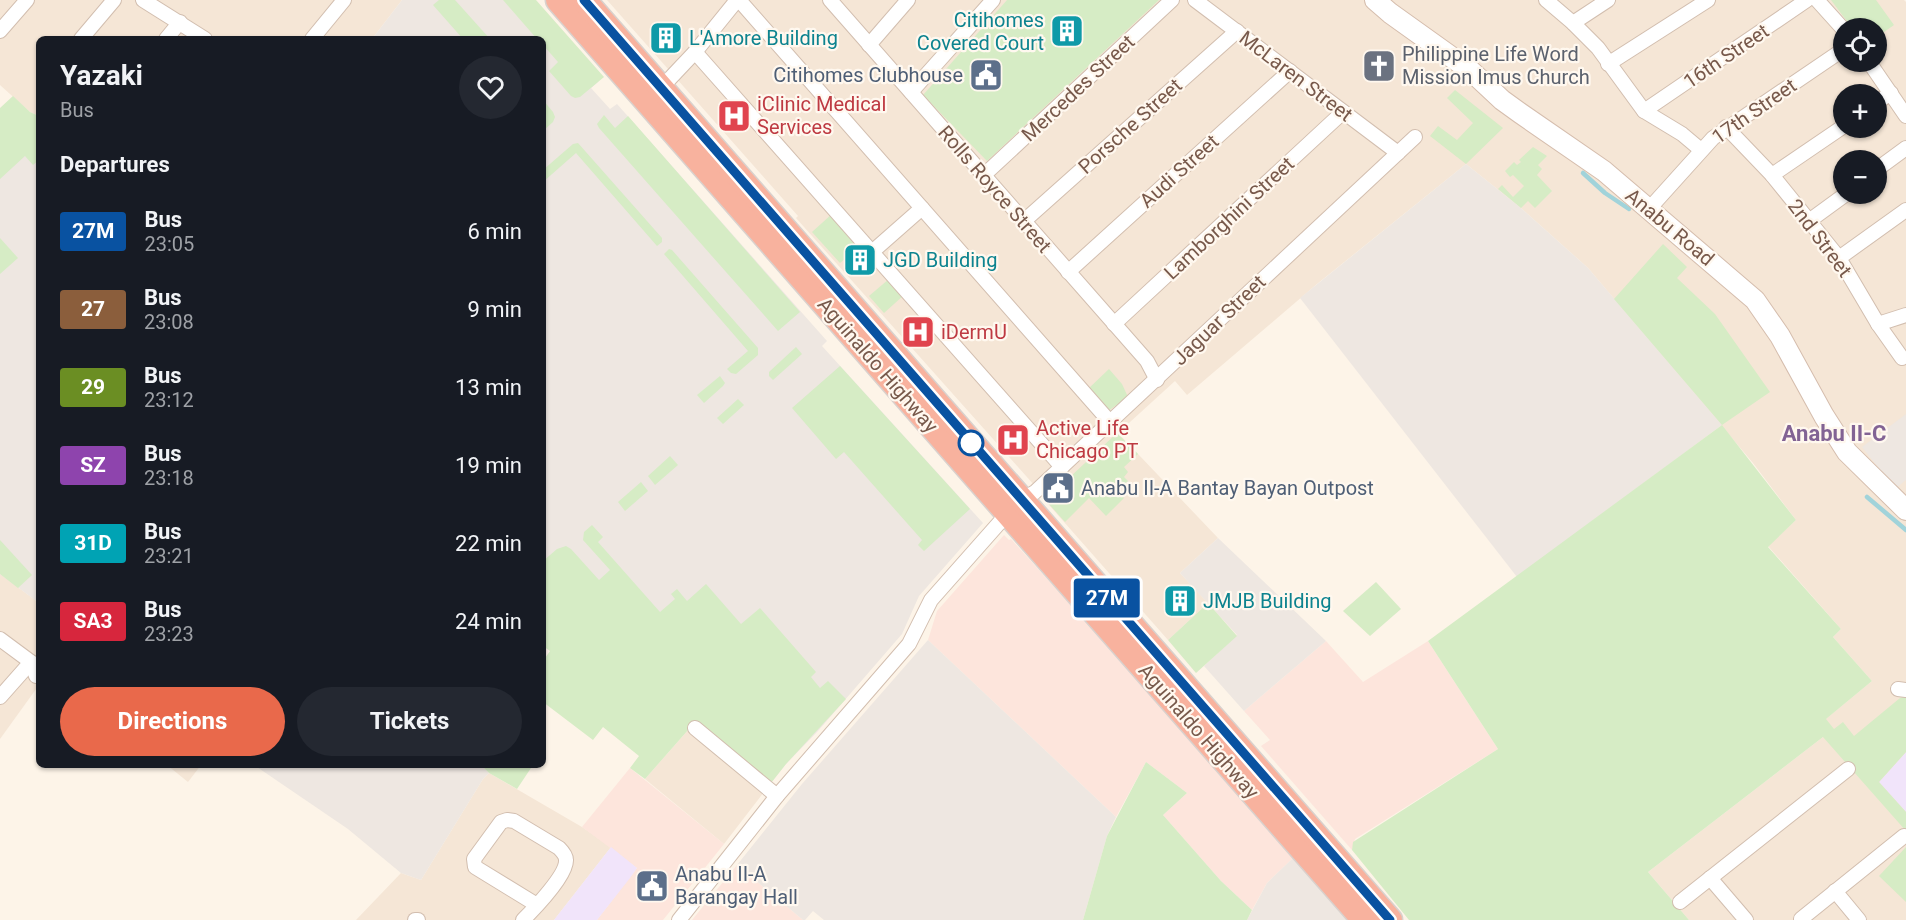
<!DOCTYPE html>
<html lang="en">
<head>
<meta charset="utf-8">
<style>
	:root { --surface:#171b24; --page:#242831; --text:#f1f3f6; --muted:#9ea1a6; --accent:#e9694b }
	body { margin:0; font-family:Roboto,sans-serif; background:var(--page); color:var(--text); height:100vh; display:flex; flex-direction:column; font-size:22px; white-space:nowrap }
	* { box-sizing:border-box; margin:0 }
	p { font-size:20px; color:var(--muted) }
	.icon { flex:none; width:33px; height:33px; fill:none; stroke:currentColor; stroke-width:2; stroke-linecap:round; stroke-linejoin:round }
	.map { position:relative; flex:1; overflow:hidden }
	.details { position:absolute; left:36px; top:36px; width:510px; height:732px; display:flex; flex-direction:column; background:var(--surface); border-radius:9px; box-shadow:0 2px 4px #0004 }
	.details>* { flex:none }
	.badge { padding:0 12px; border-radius:4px; font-size:21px; line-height:39px }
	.fabs { position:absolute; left:1833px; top:18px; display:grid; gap:12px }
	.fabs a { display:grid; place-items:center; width:54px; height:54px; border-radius:50%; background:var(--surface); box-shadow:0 2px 4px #0004; font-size:30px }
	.map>.badge { position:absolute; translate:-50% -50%; box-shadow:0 0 0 3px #fff }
	h2 { padding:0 24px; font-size:22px; line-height:54px }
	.round { display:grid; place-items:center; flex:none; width:63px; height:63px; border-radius:32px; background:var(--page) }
	.overview { display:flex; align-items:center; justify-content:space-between; height:102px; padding:0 24px }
	h1 { font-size:28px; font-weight:700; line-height:45px }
	.primary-button { display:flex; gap:12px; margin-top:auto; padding:12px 24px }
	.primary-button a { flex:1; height:69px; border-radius:36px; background:var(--accent); color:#fff; font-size:24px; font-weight:700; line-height:69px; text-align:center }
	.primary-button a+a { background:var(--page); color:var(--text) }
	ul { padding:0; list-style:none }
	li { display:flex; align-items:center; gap:18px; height:78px; padding:0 24px }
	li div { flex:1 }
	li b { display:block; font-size:22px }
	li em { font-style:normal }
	li .badge { min-width:66px; font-weight:700; text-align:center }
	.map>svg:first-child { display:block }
	.residential { fill:#f5e6d6; fill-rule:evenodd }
	.commercial { fill:#fde5dc }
	.industrial { fill:#eee7e1 }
	.education { fill:#f1e4fa }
	.green { fill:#d6ecc5 }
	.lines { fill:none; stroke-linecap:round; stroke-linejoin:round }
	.stream { stroke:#a1d3da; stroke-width:4.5 }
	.street-casing { stroke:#d2beaf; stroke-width:16 }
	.secondary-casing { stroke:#d5bdad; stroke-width:22 }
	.highway-casing { stroke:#d9d1cd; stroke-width:27 }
	.street { stroke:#fff; stroke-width:14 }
	.secondary { stroke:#fff; stroke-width:20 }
	.highway { stroke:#f8b29e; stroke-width:24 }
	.line-casing { stroke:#fff; stroke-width:14 }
	.line { stroke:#0952a1; stroke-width:9 }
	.stop-dot { fill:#fff; stroke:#0952a1; stroke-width:3 }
	.labels { text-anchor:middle; stroke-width:4.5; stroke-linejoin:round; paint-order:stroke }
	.culture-label { font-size:20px; fill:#0d838f; stroke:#fff8ef; text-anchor:start }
	.worship-label { font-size:20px; fill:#5b616d; stroke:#fff8ef; text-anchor:start }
	.street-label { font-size:20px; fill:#78594b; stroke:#fff8ef }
	.service-label { font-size:20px; fill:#4e5e75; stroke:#fff8ef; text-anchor:start }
	.health-label { font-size:20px; fill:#be3a42; stroke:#fff8ef; text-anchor:start }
	.quarter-label { font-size:22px; font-weight:bold; fill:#826394; stroke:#fff8ef }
</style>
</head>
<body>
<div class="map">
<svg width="1906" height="920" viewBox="0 0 1906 920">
	<rect width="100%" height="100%" fill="#fdf4e8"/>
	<g class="residential">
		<path d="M0,0H402L372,39H39V116L30,112L0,85Z"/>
		<path d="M607,0H1904L1906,2V920H1689L1648,872L1823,737L1816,727L1872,681L1833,637L1841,629L1768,546L1796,520L1753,463L1588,268L1521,208L1466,164L1317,284L1187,395L1175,381L1118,433L1218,538L1180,573L1208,603L1168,640L1042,497L1043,495L796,218L798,216ZM1844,28H1876V62H1844ZM1844,94H1876V128H1844ZM1844,160H1876V194H1844Z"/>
		<path d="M0,574L39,603V685L0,739Z"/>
		<path d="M696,721L771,783L724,844L645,779Z"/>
		<path d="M167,765H201L188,782Z"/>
		<path d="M489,773L582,827L611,847L554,920H356L401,873L421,880L483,779Z"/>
	</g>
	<g class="commercial">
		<path d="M1004,535L1009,540L1011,539L1174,719L1293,858L1267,883L1252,910L1221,881L1163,815L1187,793L1146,762L1116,817L928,640L937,611Z"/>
		<path d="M1326,641L1363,682L1428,641L1498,749L1355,839L1352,850L1261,746L1270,740L1244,711Z"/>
		<path d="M630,768L724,844L663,920H597L637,868L582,827Z"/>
		<path d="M737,865L803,920H692Z"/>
	</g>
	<g class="industrial">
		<path d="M402,0H526L598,82L591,88L610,109L617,104L827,341L822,346L983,523L919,596L902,634L818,731L786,764L771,783L543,594V39H372Z"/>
		<path d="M39,116V603L0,574V147Z"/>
		<path d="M1466,164L1521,208L1588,268L1722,425L1517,577L1300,298Z"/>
		<path d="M1906,414V480L1895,489L1862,447Z"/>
		<path d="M1218,538L1326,641L1244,711L1204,666L1237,635L1180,573Z"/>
		<path d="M928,640L1116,817L1107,836L1083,920H824L813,911L805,920H803L737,865L802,784Z"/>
		<path d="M254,765H481L489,773L483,779L421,880L401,873L348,829Z"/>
		<path d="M1293,858L1347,920H1247L1267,883Z"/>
	</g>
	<g class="education">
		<path d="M1906,752V812L1879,782Z"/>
		<path d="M611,847L637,868L630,878L597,920H554Z"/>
	</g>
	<g class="green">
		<path d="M439,0H455L490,39H463L433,5Z"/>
		<path d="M503,0H536L604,77L580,97L575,98L571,96L549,71L558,62L543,45V39H537Z"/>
		<path d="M1007,0H1159L987,161L923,95Z"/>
		<path d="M1831,0H1876L1894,25L1877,37L1876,28H1852Z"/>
		<path d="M1455,90L1503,128L1466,164L1430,136L1438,126L1457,140L1473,123L1447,98Z"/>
		<path d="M13,96L30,112L39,116V160L33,165L25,156L0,179V108Z"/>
		<path d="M543,100L553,112L555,117L553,122L543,131Z"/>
		<path d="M604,115L615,128L628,116L800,312L778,331L599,128L597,124Z"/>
		<path d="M578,143L662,238V242L657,246L576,153L543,182V170L573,144Z"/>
		<path d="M1533,147L1547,156L1538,165L1542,169L1537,175L1552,191L1535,208L1528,201L1521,208L1498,189L1502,185L1513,197L1524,186L1513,175L1510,177L1505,171L1514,162L1517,165L1521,162L1519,160Z"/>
		<path d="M832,214L860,246L840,263L812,232Z"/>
		<path d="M0,238L18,258L0,274Z"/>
		<path d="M1663,244L1687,267L1677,278L1715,314L1770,392L1722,425L1796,520L1768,547L1841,629L1833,637L1872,681L1826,719L1834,729L1843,722L1854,736L1900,698L1906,696V752L1879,782L1906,812V831L1823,737L1648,872L1689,920H1409L1352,850L1353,842L1498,749L1428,641L1722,425L1614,299Z"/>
		<path d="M669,249L672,250L758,348V355L736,374L731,373L727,369L748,351L664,254Z"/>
		<path d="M889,279L904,295L884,313L869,296Z"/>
		<path d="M796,347L802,354L773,380L769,376V372Z"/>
		<path d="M840,366L970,509L924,551L918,545L922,540L844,452L836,459L792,408Z"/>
		<path d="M1109,369L1122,384L1128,397L1108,411L1087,390Z"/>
		<path d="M720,376L725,383L723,386L704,403L697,395Z"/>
		<path d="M738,399L744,405L723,424L717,418Z"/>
		<path d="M1117,433L1138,454L1124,467L1128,472L1124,477L1128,481L1117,491L1124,498L1106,516L1089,498L1065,522L1048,503L1072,481L1069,478Z"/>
		<path d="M670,456L678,465L655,485L648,476Z"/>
		<path d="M641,482L648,491L625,511L618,502Z"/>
		<path d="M592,525L603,537L598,542L660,612L675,599L671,594L677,589L687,601L706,584L741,624L760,608L816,672L811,677L820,688L828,681L846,699L786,764L771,783H767L696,721L645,779L630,768L639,756L603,727L593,740L543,702V661L550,651L543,646V561L557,549L566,546L571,549L599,580L610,570L583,540L584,532Z"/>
		<path d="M0,540L32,575L18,588L0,574Z"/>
		<path d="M1376,582L1401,609L1370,636L1343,611Z"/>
		<path d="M1208,603L1237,636L1196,673L1168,640Z"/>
		<path d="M1146,762L1187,793L1163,815L1221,881L1252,910L1247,920H1083L1107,836Z"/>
		<path d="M481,765H533L517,789L489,773Z"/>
		<path d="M1906,847V902L1879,876Z"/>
	</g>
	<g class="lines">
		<g class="stream">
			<path d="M1583,173L1605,193L1629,209"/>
			<path d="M1867,497L1906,530"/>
		</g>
		<defs>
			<g id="street">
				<path d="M143,0L205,39"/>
				<path d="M739,0L1110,422"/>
				<path d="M830,0L1147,361L1157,380"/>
				<path d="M1195,0L1398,153"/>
				<path d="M1546,0L1573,23L1598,48L1644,111L1682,134L1701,150"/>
				<path d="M1817,0L1844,30"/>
				<path d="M1573,23L1608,0"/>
				<path d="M0,31L27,0"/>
				<path d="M81,39L114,0"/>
				<path d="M166,39L180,22"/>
				<path d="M312,39L344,0"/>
				<path d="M869,45L908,0"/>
				<path d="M695,52L1062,467"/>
				<path d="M1869,62L1906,116"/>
				<path d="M1608,64L1708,0"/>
				<path d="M661,88L695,52L737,0"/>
				<path d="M911,92L993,0"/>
				<path d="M1876,103L1891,93"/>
				<path d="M1644,111L1807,0"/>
				<path d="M1726,127L1772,175L1839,258L1878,324L1902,358"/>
				<path d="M1876,170L1906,148"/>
				<path d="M984,175L1172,0"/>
				<path d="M1772,175L1844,126"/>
				<path d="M1649,209L1713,138L1844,49"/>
				<path d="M1024,221L1237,31"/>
				<path d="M1809,221L1846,194"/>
				<path d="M872,252L922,208"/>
				<path d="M1839,258L1906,210"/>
				<path d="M1068,272L1290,71"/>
				<path d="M1114,324L1343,112"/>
				<path d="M1878,324L1906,315"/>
				<path d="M0,639L31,662L36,676"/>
				<path d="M1898,689L1906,690"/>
				<path d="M0,697L31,662"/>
				<path d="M695,728L777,796"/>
				<path d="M1710,878L1746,920"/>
				<path d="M1835,891L1859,920"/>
				<path d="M1680,902L1848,769"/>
				<path d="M1801,919L1904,836"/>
				<path d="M415,920H418"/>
				<path d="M523,920C534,909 567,875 566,860C566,855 562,851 559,848L514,821L507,820L501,822L474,859L475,867L537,905"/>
				<path d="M679,920L777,796L909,644L931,600L1008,513L1022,500L1035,492L1415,137"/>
			</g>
			<path id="secondary" d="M1375,0L1390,13L1471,71L1502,100L1520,113L1604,171L1755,300L1780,336L1824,416L1847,452L1906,510"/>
			<g id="highway">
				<path d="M558,0L1364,920"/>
				<path d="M584,0L1390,920"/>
			</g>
		</defs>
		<use href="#street" class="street-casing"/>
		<use href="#secondary" class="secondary-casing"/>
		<use href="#highway" class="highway-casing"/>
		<use href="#street" class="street"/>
		<use href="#secondary" class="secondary"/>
		<use href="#highway" class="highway"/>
	</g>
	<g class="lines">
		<defs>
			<path id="line" d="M584,0L1390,920"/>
		</defs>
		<use href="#line" class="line-casing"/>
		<use href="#line" class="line"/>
	</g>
	<defs>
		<symbol id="building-square" viewBox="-11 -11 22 22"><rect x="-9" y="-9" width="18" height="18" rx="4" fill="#0f9aa8" stroke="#fff8ef"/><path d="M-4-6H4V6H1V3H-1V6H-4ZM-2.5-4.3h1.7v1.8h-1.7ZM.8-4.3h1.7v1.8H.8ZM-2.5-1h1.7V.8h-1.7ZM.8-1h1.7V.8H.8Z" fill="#fff"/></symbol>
		<symbol id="church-square" viewBox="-11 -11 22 22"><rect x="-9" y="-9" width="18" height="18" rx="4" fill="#6b7280" stroke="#fff8ef"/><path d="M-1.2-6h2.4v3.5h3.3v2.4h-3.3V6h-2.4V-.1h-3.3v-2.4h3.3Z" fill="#fff"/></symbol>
		<symbol id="civic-square" viewBox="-11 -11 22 22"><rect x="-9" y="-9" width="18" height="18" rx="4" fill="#5c6f8a" stroke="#fff8ef"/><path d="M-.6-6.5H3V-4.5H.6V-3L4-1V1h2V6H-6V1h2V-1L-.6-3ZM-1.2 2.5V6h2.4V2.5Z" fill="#fff"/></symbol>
		<symbol id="hospital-square" viewBox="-11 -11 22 22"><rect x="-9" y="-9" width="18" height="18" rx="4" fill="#e0444e" stroke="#fff8ef"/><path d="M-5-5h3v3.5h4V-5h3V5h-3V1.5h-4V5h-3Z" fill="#fff"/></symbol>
	</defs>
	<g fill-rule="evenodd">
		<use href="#building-square" x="1048" y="12" width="38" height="38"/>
		<use href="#building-square" x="647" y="19" width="38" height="38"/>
		<use href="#church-square" x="1360" y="47" width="38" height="38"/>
		<use href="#civic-square" x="967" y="56" width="38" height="38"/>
		<use href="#hospital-square" x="715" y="97" width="38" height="38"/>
		<use href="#building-square" x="841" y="241" width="38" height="38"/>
		<use href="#hospital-square" x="899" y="313" width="38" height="38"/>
		<use href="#hospital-square" x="994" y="421" width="38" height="38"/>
		<use href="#civic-square" x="1039" y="469" width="38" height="38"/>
		<use href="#building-square" x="1161" y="582" width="38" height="38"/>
		<use href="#civic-square" x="633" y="867" width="38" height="38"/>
	</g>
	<circle class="stop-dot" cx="971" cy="443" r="12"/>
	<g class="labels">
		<g class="culture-label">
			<text x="1044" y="27" text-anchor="end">Citihomes<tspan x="1044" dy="23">Covered Court</tspan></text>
			<text x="689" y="45">L'Amore Building</text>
			<text x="883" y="267">JGD Building</text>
			<text x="1203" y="608">JMJB Building</text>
		</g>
		<g class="worship-label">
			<text x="1402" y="61">Philippine Life Word<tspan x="1402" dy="23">Mission Imus Church</tspan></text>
		</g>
		<g class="street-label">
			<text transform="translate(1726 56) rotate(-34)" y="7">16th Street</text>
			<text transform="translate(1296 76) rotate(37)" y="7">McLaren Street</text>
			<text transform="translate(1078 88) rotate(-43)" y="7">Mercedes Street</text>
			<text transform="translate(1754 111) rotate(-35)" y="7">17th Street</text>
			<text transform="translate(1130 126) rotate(-42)" y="7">Porsche Street</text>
			<text transform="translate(1179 171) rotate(-42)" y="7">Audi Street</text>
			<text transform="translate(995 189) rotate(49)" y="7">Rolls Royce Street</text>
			<text transform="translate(1229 218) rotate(-43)" y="7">Lamborghini Street</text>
			<text transform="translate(1670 227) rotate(40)" y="7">Anabu Road</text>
			<text transform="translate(1820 238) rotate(53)" y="7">2nd Street</text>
			<text transform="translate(1219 320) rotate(-44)" y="7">Jaguar Street</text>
			<text transform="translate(878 365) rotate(49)" y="7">Aguinaldo Highway</text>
			<text transform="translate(1199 731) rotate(49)" y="7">Aguinaldo Highway</text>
		</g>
		<g class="service-label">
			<text x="963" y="82" text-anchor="end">Citihomes Clubhouse</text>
			<text x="1081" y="495">Anabu II-A Bantay Bayan Outpost</text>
			<text x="675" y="881">Anabu II-A<tspan x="675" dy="23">Barangay Hall</tspan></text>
		</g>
		<g class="health-label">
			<text x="757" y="111">iClinic Medical<tspan x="757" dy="23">Services</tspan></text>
			<text x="941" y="339">iDermU</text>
			<text x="1036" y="435">Active Life<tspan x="1036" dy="23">Chicago PT</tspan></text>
		</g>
		<g class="quarter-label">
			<text x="1834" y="441">Anabu II-C</text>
		</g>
	</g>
</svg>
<div class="fabs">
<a><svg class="icon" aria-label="locate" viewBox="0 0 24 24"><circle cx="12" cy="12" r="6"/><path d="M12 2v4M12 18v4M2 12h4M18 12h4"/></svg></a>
<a>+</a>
<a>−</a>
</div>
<b class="badge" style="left:1107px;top:598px;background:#0952a1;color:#fff">27M</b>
<section class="details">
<div class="overview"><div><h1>Yazaki</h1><p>Bus</p></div><a class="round"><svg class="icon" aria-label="heart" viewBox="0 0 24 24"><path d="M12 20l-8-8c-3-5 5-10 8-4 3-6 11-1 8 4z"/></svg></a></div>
<h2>Departures</h2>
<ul>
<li><span class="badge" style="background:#0952a1;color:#fff">27M</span><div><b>Bus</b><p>23:05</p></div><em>6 min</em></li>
<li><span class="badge" style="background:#8b5e3c;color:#fff">27</span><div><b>Bus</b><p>23:08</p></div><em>9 min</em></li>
<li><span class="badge" style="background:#6b8e23;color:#fff">29</span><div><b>Bus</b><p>23:12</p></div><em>13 min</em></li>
<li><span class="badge" style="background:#8e44ad;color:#fff">SZ</span><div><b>Bus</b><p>23:18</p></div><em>19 min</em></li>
<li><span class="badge" style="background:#00a3b4;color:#fff">31D</span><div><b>Bus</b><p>23:21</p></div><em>22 min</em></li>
<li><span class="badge" style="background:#d7263d;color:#fff">SA3</span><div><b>Bus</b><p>23:23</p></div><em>24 min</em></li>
</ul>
<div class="primary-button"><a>Directions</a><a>Tickets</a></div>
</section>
</div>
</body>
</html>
